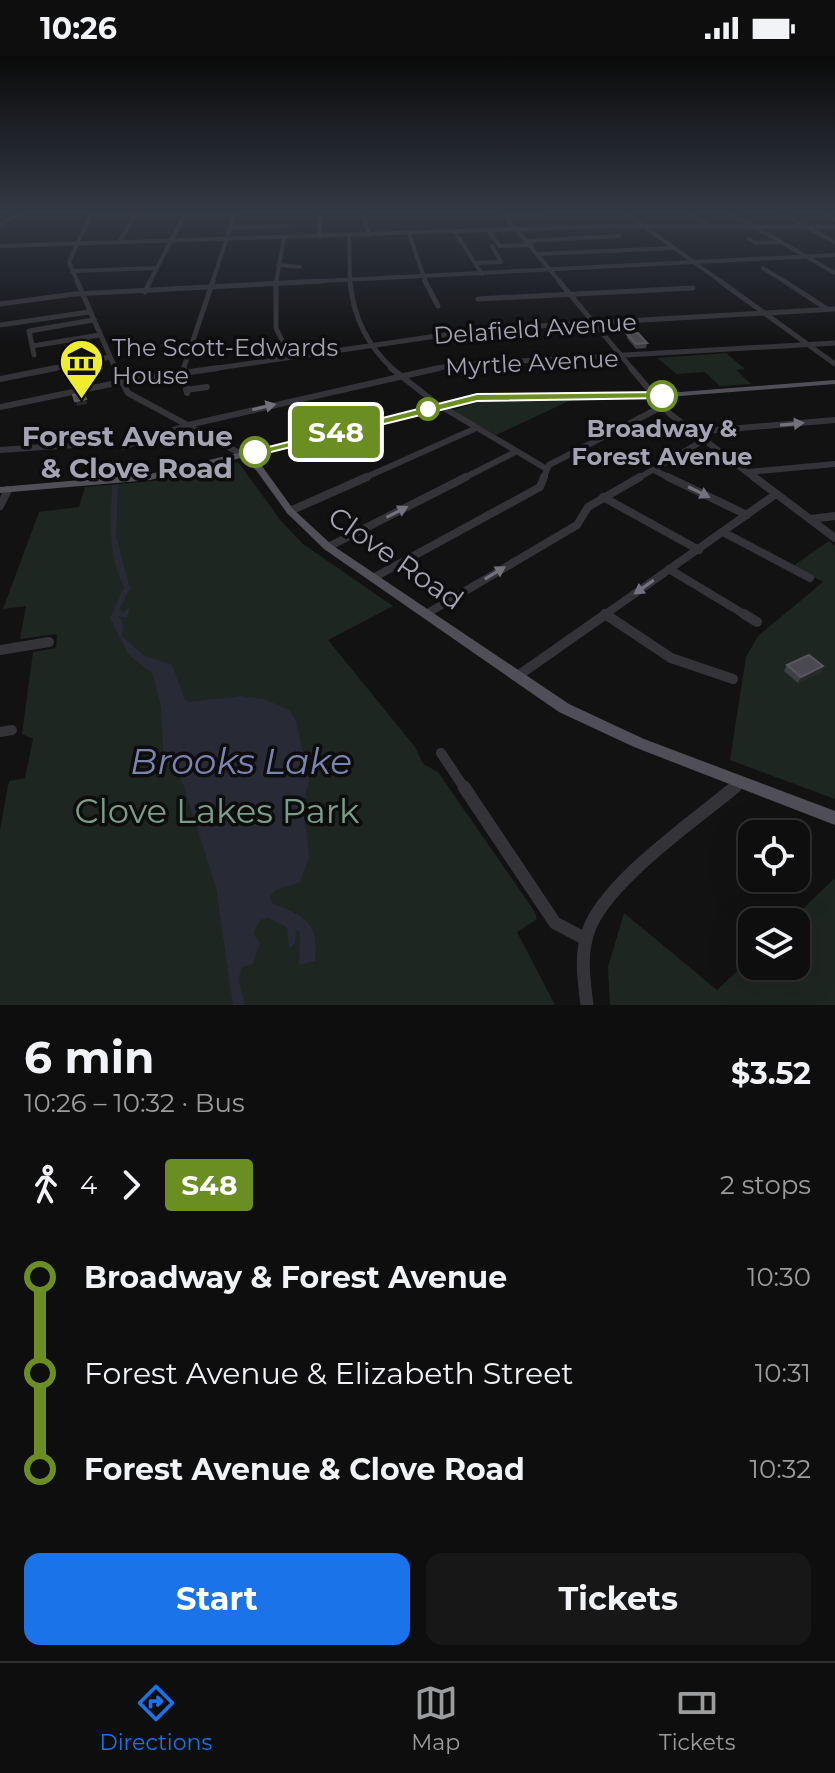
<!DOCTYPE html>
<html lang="en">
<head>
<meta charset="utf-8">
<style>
	:root { --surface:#0e0e0e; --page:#171717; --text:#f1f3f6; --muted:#9b9c9e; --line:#2e2e2e; --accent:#1a73e8 }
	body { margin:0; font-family:Montserrat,sans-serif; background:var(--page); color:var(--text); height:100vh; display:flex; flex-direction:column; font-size:30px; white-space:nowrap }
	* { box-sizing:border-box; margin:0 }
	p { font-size:26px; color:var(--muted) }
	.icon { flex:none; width:44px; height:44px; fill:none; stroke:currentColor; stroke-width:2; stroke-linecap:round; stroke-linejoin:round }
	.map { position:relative; height:949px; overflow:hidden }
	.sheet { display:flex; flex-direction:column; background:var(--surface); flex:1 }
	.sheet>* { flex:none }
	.badge { padding:0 16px; border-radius:6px; font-size:28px; line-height:52px }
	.buttons { position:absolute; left:738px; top:764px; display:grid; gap:16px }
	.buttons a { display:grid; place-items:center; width:72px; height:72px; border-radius:16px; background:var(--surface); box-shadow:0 8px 32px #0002,0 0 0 2px var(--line); font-size:40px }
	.map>.badge { position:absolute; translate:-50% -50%; box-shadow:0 0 0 4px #fff }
	.legs { display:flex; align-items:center; gap:12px; height:88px; padding:0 24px; font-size:26px }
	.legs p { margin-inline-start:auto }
	.head { display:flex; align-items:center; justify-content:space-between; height:136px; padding:0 24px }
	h1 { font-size:44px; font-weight:700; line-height:60px }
	.button { display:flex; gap:16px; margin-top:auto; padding:16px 24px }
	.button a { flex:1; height:92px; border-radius:16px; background:var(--accent); color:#fff; font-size:32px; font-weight:700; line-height:92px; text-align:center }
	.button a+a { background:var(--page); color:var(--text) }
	ul { padding:0 24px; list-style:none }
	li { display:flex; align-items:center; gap:28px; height:96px; font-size:30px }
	li i { display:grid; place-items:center; width:12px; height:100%; margin:0 10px; background:currentColor }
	li i::after { content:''; width:20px; height:20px; margin:-10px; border:6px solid; border-radius:50%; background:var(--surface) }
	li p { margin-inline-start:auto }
	li:first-child i { background:linear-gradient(#0000 50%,currentColor 0) }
	li:last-child i { background:linear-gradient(currentColor 50%,#0000 0) }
	.status { display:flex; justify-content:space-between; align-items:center; height:56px; padding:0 40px; background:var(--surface); direction:ltr }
	.status svg { height:22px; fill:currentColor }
	.tabs { display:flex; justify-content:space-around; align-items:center; height:112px; border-top:2px solid var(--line); background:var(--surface); font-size:22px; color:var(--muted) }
	.tabs a { display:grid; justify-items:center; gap:4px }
	.tabs .on { color:var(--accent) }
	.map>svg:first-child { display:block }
	.green { fill:#1e2622 }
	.water { fill:#282b36 }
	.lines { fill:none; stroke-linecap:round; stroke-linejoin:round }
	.minor-far5 { stroke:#343338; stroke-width:4 }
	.minor-far4 { stroke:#343338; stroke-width:5 }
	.minor-far3 { stroke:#343338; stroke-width:6 }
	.minor-far2 { stroke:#343338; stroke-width:8 }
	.minor-far1 { stroke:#343338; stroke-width:10 }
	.minor { stroke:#343338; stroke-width:13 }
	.major { fill:#504f57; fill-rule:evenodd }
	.wall { fill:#3f3f43 }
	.shaded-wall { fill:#28282b }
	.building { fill:#4a4950; stroke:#58575f; stroke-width:2 }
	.oneway { fill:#72717c }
	.line-1 { fill:#6b8e23; stroke:#fff; stroke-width:2 }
	.stop-1-dot { fill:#fff; stroke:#6b8e23; stroke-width:4 }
	.labels { text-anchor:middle; stroke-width:7; stroke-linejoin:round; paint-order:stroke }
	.far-street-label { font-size:24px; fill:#a4a3b4; stroke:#0d0d0e }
	.far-poi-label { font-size:24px; fill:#a4a3b4; stroke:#0d0d0e; text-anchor:start }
	.far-stop-label { font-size:24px; font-weight:bold; fill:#a4a3b4; stroke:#0d0d0e }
	.stop-label { font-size:28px; font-weight:bold; fill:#a4a3b4; stroke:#0d0d0e; text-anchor:end }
	.street-label { font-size:28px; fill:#a4a3b4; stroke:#0d0d0e }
	.near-park-label { font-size:34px; fill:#7a9e89; stroke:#0d0d0e }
	.near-water-label { font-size:36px; font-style:italic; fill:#7a85af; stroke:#0d0d0e }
</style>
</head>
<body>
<div class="status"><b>10:26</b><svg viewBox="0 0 49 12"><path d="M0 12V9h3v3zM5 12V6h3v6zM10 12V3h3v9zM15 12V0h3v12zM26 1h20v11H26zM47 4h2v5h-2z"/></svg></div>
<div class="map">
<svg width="835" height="949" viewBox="0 0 835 949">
	<rect width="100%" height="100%" fill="#121213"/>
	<g class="green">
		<path d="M726,297L745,313L736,314L751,328L720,330L705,316L677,318L657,302Z"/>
		<path d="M571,344L496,379L450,355L482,345Z"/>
		<path d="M234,406L239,407L281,465L303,488L393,550L328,584L415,691L423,708L438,716L535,856L537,863L517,876L555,949H0V773L9,725L25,722L33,683L22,678L33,596L56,592L57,578L20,583L26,550L3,553L39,456L79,451L85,431L154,425Z"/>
		<path d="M829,485L835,490V743L730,704L746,601L758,580L823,526L793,510Z"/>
		<path d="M835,822V949H610L608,911L624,857L717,934L752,901V910H796V866H789Z"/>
	</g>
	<path class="water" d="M118,428L116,480L130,533L119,553L123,557L130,551L127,562L118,560L123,567L122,580L143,599L172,609L185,644L190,646L241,640L264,643L289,654L296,665L309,724L303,747L309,801L300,826L276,834L270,840L272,847C306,861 319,866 315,905L299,909L300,876L296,874L295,887L289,892L287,871L268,862L260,864L253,878L260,887L253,908L242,911L238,923L245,949H233L216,831L181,722L164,704L161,651L153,618L129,599L110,562L124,531C107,499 111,465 112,429Z"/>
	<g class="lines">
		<g class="minor-far5">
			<path d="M319,158L320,180"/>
			<path d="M363,158L369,179"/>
			<path d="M503,158L561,227"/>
			<path d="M627,158L723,227"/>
			<path d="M689,158L709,170"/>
			<path d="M732,158L835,217"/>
			<path d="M781,158L835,186"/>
			<path d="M825,158L835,163"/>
			<path d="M504,159L543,158"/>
			<path d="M89,161L235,158L212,227"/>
			<path d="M0,169L19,158"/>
			<path d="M230,172L287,170"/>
			<path d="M488,175L500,190L531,189"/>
			<path d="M455,176L482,218"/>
			<path d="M409,178L426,227"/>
			<path d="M349,180L350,227"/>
			<path d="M749,183L756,187L780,186"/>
			<path d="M528,185L619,180"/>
			<path d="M119,186L135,160"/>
			<path d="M0,190L612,170L835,171"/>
			<path d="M539,198L673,192"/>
			<path d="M476,207L501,206L492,190"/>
			<path d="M278,209L300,211"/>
			<path d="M763,212L787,227"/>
			<path d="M72,215L157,212"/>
			<path d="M78,227L69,206L91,158"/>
			<path d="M149,227L185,158"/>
			<path d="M276,227L284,182"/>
			<path d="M284,227L835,199"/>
		</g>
		<g class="minor-far4">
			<path d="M77,225L116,314"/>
			<path d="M276,225V272L290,301"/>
			<path d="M350,225C353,261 367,290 394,314"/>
			<path d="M425,225L438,250"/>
			<path d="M559,225L633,314"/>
			<path d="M720,225L835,308"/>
			<path d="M784,225L827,253"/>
			<path d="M145,236L150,225"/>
			<path d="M478,243L693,232"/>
			<path d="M0,248L75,238L322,225"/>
			<path d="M0,269L89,256"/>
			<path d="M32,290L100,279"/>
			<path d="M34,299L29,275L93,264"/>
			<path d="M46,314L110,301"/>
			<path d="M183,314L213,225"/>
			<path d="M204,314L485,273L835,253"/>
			<path d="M431,314L452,309L835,287"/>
		</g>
		<g class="minor-far3">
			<path d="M115,312L128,337L243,399"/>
			<path d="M184,312L187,337"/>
			<path d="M391,312L437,348L545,412"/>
			<path d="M631,312L670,358L756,423"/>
			<path d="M0,323L56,312"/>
			<path d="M186,334L207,331"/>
			<path d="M0,351L121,326L218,312"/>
			<path d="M694,376L835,364"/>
			<path d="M123,391L188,369L439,312"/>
			<path d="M0,394L102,387"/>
			<path d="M652,413L672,423"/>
			<path d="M748,416L835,408"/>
			<path d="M362,423L474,373"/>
			<path d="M462,423L515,396"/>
			<path d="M543,423L549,409L663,350"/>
			<path d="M637,423L704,384"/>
		</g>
		<g class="minor-far2">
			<path d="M668,421L747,459"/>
			<path d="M754,421L835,482"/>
			<path d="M603,441L699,494"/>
			<path d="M0,450L8,434"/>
			<path d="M290,455L367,421"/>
			<path d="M810,463L835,460"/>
			<path d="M723,476L810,522"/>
			<path d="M328,491L466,421"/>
			<path d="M669,513L747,560"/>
			<path d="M373,522L540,431L544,421"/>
			<path d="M428,557L577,469L588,451L640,421"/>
			<path d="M605,558L608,560"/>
			<path d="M603,560L776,438"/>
		</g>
		<g class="minor-far1">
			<path d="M605,558L671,602L733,623"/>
			<path d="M744,558L757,566"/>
			<path d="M0,594L49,586"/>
			<path d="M519,619L606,558"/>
			<path d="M0,676L12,674"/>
			<path d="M441,697L465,733"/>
			<path d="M732,733L739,727"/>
		</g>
		<g class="minor">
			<path d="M464,731L555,867L586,883"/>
			<path d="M587,949C584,925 580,900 588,876C604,827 694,765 735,731"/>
		</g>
		<path class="major" d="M835,324V328L654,342L482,343L249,400L262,410L293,453L332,489L569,648L644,683L835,755V769L634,691L559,656L324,493L287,457L256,414L241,402L150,424L0,437V431L150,418L482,339L654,338Z"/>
	</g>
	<g class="wall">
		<path d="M627,278L647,287L646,292L636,293L627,282Z"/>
		<path d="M787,609L823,610L820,617L798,627L784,615Z"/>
	</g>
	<g class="shaded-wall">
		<path d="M86,343L87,348L77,350L75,345Z"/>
		<path d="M823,610L820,617L798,627L801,621Z"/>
	</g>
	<g class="building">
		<path d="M638,277L647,287L636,288L627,278Z"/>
		<path d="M83,337L86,343L75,345L73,339Z"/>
		<path d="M809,599L823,610L801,621L787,609Z"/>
	</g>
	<defs><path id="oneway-solid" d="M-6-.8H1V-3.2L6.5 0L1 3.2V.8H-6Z" transform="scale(2)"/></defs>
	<g class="oneway">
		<use href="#oneway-solid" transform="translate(264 351) rotate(-13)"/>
		<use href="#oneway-solid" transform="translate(792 368) rotate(-5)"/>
		<use href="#oneway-solid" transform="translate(699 436) rotate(26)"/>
		<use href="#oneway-solid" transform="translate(397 456) rotate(-27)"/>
		<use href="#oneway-solid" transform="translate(495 517) rotate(-31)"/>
		<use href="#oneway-solid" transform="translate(644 531) rotate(145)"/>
	</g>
	<linearGradient id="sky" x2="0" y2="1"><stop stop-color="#0a0a0a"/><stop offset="0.54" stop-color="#333944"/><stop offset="1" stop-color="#333944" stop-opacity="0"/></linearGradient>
	<rect width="835" height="290" fill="url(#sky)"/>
	<path class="line-1" d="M662,336L668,340L666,342L477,345L255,400L249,396L477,338Z"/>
	<defs>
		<symbol id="museum-pin" viewBox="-11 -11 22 30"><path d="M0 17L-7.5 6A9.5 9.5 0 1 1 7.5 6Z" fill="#eeed2f" stroke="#0d0d0e"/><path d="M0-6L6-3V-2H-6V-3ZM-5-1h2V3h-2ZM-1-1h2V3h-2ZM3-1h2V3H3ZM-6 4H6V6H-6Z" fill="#111"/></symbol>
	</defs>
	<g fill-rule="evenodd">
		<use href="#museum-pin" x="56" y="280" width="51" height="69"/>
	</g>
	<g class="stop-1-dot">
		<circle cx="662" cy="340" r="14"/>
		<circle cx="428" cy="353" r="10"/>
		<circle cx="255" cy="396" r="14"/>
	</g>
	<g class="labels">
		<g class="far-street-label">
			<text transform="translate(535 273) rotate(-4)" y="8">Delafield Avenue</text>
			<text transform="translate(532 307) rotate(-3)" y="8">Myrtle Avenue</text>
		</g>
		<g class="far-poi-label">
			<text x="112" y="300">The Scott-Edwards<tspan x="112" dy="28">House</tspan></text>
		</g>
		<g class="far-stop-label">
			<text x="662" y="381">Broadway &amp;<tspan x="662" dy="28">Forest Avenue</tspan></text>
		</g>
		<g class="stop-label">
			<text x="233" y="390">Forest Avenue<tspan x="233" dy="32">&amp; Clove Road</tspan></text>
		</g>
		<g class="street-label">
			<text transform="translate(396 502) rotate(35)" y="10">Clove Road</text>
		</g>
		<g class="near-park-label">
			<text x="217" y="767">Clove Lakes Park</text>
		</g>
		<g class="near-water-label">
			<text x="241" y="718">Brooks Lake</text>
		</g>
	</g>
</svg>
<div class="buttons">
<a><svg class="icon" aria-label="locate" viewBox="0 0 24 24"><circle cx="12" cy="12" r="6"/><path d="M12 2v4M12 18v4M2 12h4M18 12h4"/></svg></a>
<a><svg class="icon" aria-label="layers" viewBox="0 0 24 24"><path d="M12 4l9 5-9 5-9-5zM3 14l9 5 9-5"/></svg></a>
</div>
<b class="badge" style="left:336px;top:376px;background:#6b8e23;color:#fff">S48</b>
</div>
<section class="sheet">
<div class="head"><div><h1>6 min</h1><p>10:26 – 10:32 · Bus</p></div><b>$3.52</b></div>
<div class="legs"><svg class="icon" aria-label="walk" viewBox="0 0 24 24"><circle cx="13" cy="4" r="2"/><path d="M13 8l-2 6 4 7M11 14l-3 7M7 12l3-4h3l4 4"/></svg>4<svg class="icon" aria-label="forward" viewBox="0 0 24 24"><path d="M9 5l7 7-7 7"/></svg><b class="badge" style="background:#6b8e23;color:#fff">S48</b><p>2 stops</p></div>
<ul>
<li><i style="color:#6b8e23"></i><b>Broadway &amp; Forest Avenue</b><p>10:30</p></li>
<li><i style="color:#6b8e23"></i><span>Forest Avenue &amp; Elizabeth Street</span><p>10:31</p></li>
<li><i style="color:#6b8e23"></i><b>Forest Avenue &amp; Clove Road</b><p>10:32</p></li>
</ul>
<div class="button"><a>Start</a><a>Tickets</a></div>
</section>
<nav class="tabs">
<a class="on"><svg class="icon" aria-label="directions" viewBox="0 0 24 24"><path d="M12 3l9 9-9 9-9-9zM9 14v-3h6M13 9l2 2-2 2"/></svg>Directions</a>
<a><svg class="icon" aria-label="map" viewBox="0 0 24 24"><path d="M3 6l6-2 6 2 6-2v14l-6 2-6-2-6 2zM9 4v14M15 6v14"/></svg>Map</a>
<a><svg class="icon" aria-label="tickets" viewBox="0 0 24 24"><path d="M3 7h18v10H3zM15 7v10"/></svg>Tickets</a>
</nav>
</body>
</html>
